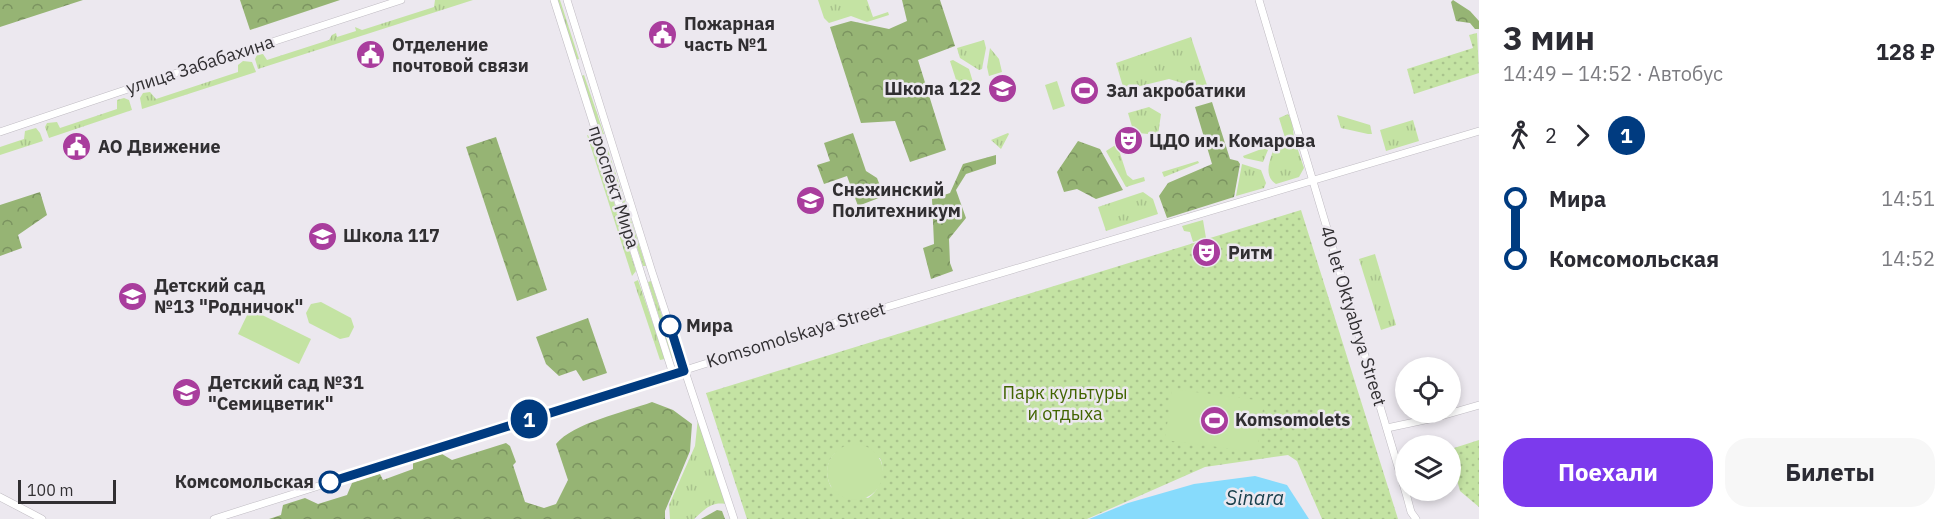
<!DOCTYPE html>
<html lang="ru">
<head>
<meta charset="utf-8">
<style>
	:root { --surface:#fff; --page:#f7f7f7; --text:#2b2b33; --muted:#7c7c81; --accent:#7c3aed }
	body { margin:0; font-family:"IBM Plex Sans",sans-serif; background:var(--page); color:var(--text); height:100vh; display:flex; flex-direction:column; font-size:22px; white-space:nowrap }
	* { box-sizing:border-box; margin:0 }
	p { font-size:20px; color:var(--muted) }
	.icon { flex:none; width:33px; height:33px; fill:none; stroke:currentColor; stroke-width:2; stroke-linecap:round; stroke-linejoin:round }
	.map { position:relative; flex:1; overflow:hidden }
	.side { display:flex; flex-direction:column; background:var(--surface); width:480px }
	.side>* { flex:none }
	.badge { padding:0 12px; border-radius:20px; font-size:21px; line-height:39px }
	.controls { position:absolute; left:1395px; top:357px; display:grid; gap:12px }
	.controls a { display:grid; place-items:center; width:66px; height:66px; border-radius:50%; background:var(--surface); box-shadow:0 3px 9px #0003; font-size:30px }
	.scale { position:absolute; left:18px; bottom:15px; width:98px; box-sizing:border-box; padding-left:6px; border:3px solid #312f32; border-top:0; font-size:16px; line-height:21px; white-space:nowrap; color:#312f32; -webkit-text-stroke:4px #ece8ef; paint-order:stroke }
	.map>.badge { position:absolute; translate:-50% -50%; box-shadow:0 0 0 3px #fff }
	.legs { display:flex; align-items:center; gap:9px; height:66px; padding:0 24px; font-size:20px }
	.legs p { margin-inline-start:auto }
	.summary { display:flex; align-items:center; justify-content:space-between; height:102px; padding:0 24px }
	h1 { font-size:33px; font-weight:800; line-height:45px }
	.primary-button { display:flex; gap:12px; margin-top:auto; padding:12px 24px }
	.primary-button a { flex:1; height:69px; border-radius:24px; background:var(--accent); color:#fff; font-size:24px; font-weight:800; line-height:69px; text-align:center }
	.primary-button a+a { background:var(--page); color:var(--text) }
	ul { padding:0 24px; list-style:none }
	li { display:flex; align-items:center; gap:21px; height:60px; font-size:22px }
	li i { display:grid; place-items:center; width:9px; height:100%; margin:0 8px; background:currentColor }
	li i::after { content:''; width:15px; height:15px; margin:-8px; border:4px solid; border-radius:50%; background:var(--surface) }
	li p { margin-inline-start:auto }
	li:first-child i { background:linear-gradient(#0000 50%,currentColor 0) }
	li:last-child i { background:linear-gradient(currentColor 50%,#0000 0) }
	main { display:flex; flex:1; min-height:0 }
	.map>svg:first-child { display:block }
	.grass { fill:url(#grass-tufts) }
	.forest { fill:url(#forest-crowns) }
	.park { fill:url(#park-dots); fill-rule:evenodd }
	.pitch { fill:#c4e3a3 }
	.water { fill:#87dbfc }
	.lines { fill:none; stroke-linecap:round; stroke-linejoin:round }
	.minor-casing { stroke:#bfbbc2; stroke-width:8 }
	.minor { stroke:#fff; stroke-width:7 }
	.line-1-casing { stroke:#fff; stroke-width:14 }
	.line-1 { stroke:#003b80; stroke-width:9 }
	.stop-1-dot { fill:#fff; stroke:#003b80; stroke-width:3 }
	.labels { text-anchor:middle; stroke-width:5; stroke-linejoin:round; paint-order:stroke }
	.poi-label { font-size:18px; font-weight:bold; fill:#312f32; stroke:#ece8ef; text-anchor:start }
	.street-label { font-size:18px; fill:#312f32; stroke:#ece8ef }
	.stop-label { font-size:18px; font-weight:bold; fill:#312f32; stroke:#ece8ef; text-anchor:start }
	.park-label { font-size:18px; fill:#416400; stroke:#ece8ef }
	.water-label { font-size:20px; font-style:italic; fill:#19404d; stroke:#ece8ef }
</style>
</head>
<body>
<main>
<div class="map">
<svg width="1479" height="519" viewBox="0 0 1479 519">
	<defs>
		<pattern id="grass-tufts" width="24" height="20" patternUnits="userSpaceOnUse" patternTransform="scale(1.5)"><rect width="24" height="20" fill="#c4e3a3"/><path d="M3 7l-1-3M5 7V3M7 7l1-3M15 17l-1-3M17 17v-4M19 17l1-3" fill="none" stroke="#a9c38d"/></pattern>
		<pattern id="forest-crowns" width="20" height="18" patternUnits="userSpaceOnUse" patternTransform="scale(1.5)"><rect width="20" height="18" fill="#96b474"/><path d="M2 6a3 3 0 1 1 6 0M12 15a3 3 0 1 1 6 0" fill="none" stroke="#7b9360"/></pattern>
		<pattern id="park-dots" width="8" height="8" patternUnits="userSpaceOnUse" patternTransform="scale(1.5)"><rect width="8" height="8" fill="#c4e3a3"/><path d="M2 2h.1M6 6h.1" fill="none" stroke="#a9c38d" stroke-width="1.8" stroke-linecap="round"/></pattern>
	</defs>
	<rect width="100%" height="100%" fill="#ece8ef"/>
	<g class="grass">
		<path d="M435,0H473L258,69L255,59L257,55L263,54L267,60L329,40L332,35L336,33L337,37L356,31L355,27L362,30L434,7Z"/>
		<path d="M557,0H560L579,59L576,60Z"/>
		<path d="M818,0H867L873,17L888,12L889,15L867,22L851,16L829,23L824,18Z"/>
		<path d="M1191,37L1209,91L1169,79L1124,90L1116,63Z"/>
		<path d="M984,40L986,48L982,69L979,70L960,58L957,48Z"/>
		<path d="M990,48L999,59L1002,72L989,76L987,67Z"/>
		<path d="M953,60L969,69L973,82L958,86L950,61Z"/>
		<path d="M243,61L252,62L256,72L142,109L140,98L143,93L150,92L156,99L238,72V65Z"/>
		<path d="M584,75L604,134L601,135L581,76Z"/>
		<path d="M124,98L129,100L132,110L49,138L45,127L47,123L57,122L60,128L117,109V100Z"/>
		<path d="M1149,107L1161,114L1158,135L1138,133L1133,130L1128,113Z"/>
		<path d="M1288,114L1292,121L1294,138L1304,168L1299,177L1276,184C1262,175 1271,158 1275,145L1286,141L1279,118Z"/>
		<path d="M1337,115L1370,125L1372,134H1368L1341,128Z"/>
		<path d="M1413,120L1419,141L1386,151L1380,130Z"/>
		<path d="M36,128L40,133L43,141L0,155V147L24,139L25,131Z"/>
		<path d="M1008,133L1009,134L1001,149L991,140Z"/>
		<path d="M587,135L593,137L636,271L632,276Z"/>
		<path d="M1117,144L1127,175L1133,180L1144,177L1145,181L1126,187L1106,151Z"/>
		<path d="M1264,148L1268,150L1263,162L1244,158L1243,156Z"/>
		<path d="M606,150H608L646,266H643Z"/>
		<path d="M1198,161L1199,163L1164,177L1162,172Z"/>
		<path d="M1242,164L1261,170L1266,183L1264,188L1236,196Z"/>
		<path d="M1143,192L1153,199L1158,214L1106,231L1098,207Z"/>
		<path d="M1203,220L1206,238L1193,242L1190,232L1184,231L1182,226Z"/>
		<path d="M1375,254L1396,325L1381,330L1359,259Z"/>
		<path d="M638,280L665,359L660,360L634,282Z"/>
		<path d="M651,281L675,357L672,358L648,282Z"/>
		<path d="M698,418L729,505C713,500 705,509 694,519H670L669,505L695,446Z"/>
	</g>
	<g class="forest">
		<path d="M0,0H83L0,27Z"/>
		<path d="M240,0H340L250,30Z"/>
		<path d="M902,0H940L955,46L918,60L946,150L910,162L895,121L861,123L830,27L851,21L889,29L907,21Z"/>
		<path d="M1453,0L1470,11L1479,21V29H1475L1470,23L1456,21L1451,2Z"/>
		<path d="M1212,102L1230,159L1238,161L1240,164L1234,197L1167,218L1159,196L1168,183L1212,164L1195,107Z"/>
		<path d="M853,133L866,171L877,178L884,196L858,206L847,176L824,184L817,165L830,161L824,143Z"/>
		<path d="M496,137L547,290L517,301L466,147Z"/>
		<path d="M1078,141L1100,149L1123,190L1096,199L1077,189L1064,192L1057,172Z"/>
		<path d="M996,155V164L966,174L956,190L966,218L949,239L950,263L953,271L931,279L923,248L934,244L932,199L950,193L963,164Z"/>
		<path d="M40,192L47,215L18,235L22,248L0,256V205Z"/>
		<path d="M588,318L607,373L583,381L576,370L559,376L546,364L536,337Z"/>
		<path d="M652,402L673,410L692,424L690,451L665,511V519H269L281,515L283,505L305,498L318,504L347,495L352,483L380,474L383,480L413,469V462L442,454L452,460L506,443L510,446L516,462L513,465L525,502L544,508L556,504L568,480L556,444C573,423 625,412 652,402Z"/>
		<path d="M717,510L722,511L725,519H701Z"/>
	</g>
	<g class="park">
		<path d="M1477,33L1479,73L1414,94L1407,69L1473,48L1469,35Z"/>
		<path d="M1301,210L1398,519H1322L1297,461L1288,455L1205,467L1087,519H747L706,393ZM835,453L880,458C886,471 880,491 868,498L831,487C825,475 826,463 835,453Z"/>
		<path d="M1479,440V507L1460,491L1451,458V449Z"/>
	</g>
	<g class="pitch">
		<path d="M1057,81L1065,106L1053,110L1045,85Z"/>
		<path d="M321,302L351,318L354,327L349,337L340,339L309,323L306,313L311,304Z"/>
		<path d="M250,309L311,339L299,364L238,334Z"/>
		<path d="M1172,389L1264,401L1257,452L1165,440Z"/>
		<circle cx="855" cy="472" r="28"/>
	</g>
	<path class="water" d="M1255,476L1287,485L1309,519H1089L1128,503L1194,484Z"/>
	<g class="lines">
		<defs>
			<g id="minor">
				<path d="M554,0L673,374"/>
				<path d="M567,0L652,272L734,519"/>
				<path d="M1259,0L1407,497L1411,512L1416,519"/>
				<path d="M0,132L143,84L401,0"/>
				<path d="M1387,428L1434,418L1479,405"/>
				<path d="M0,497L42,519"/>
				<path d="M214,519L853,317L1479,131"/>
			</g>
		</defs>
		<use href="#minor" class="minor-casing"/>
		<use href="#minor" class="minor"/>
	</g>
	<g class="lines">
		<defs>
			<path id="line-1" d="M330,482L684,371L670,326"/>
		</defs>
		<use href="#line-1" class="line-1-casing"/>
		<use href="#line-1" class="line-1"/>
	</g>
	<defs>
		<symbol id="civic-disc" viewBox="-11 -11 22 22"><circle r="9.5" fill="#a93d9d" stroke="#ece8ef"/><path d="M-.6-6.5H3V-4.5H.6V-3L4-1V1h2V6H-6V1h2V-1L-.6-3ZM-1.2 2.5V6h2.4V2.5Z" fill="#fff"/></symbol>
		<symbol id="school-disc" viewBox="-11 -11 22 22"><circle r="9.5" fill="#a93d9d" stroke="#ece8ef"/><path d="M0-5L7-2L0 1L-7-2ZM-4 1L0 2.5L4 1V4Q0 6-4 4Z" fill="#fff"/></symbol>
		<symbol id="stadium-disc" viewBox="-11 -11 22 22"><circle r="9.5" fill="#a93d9d" stroke="#ece8ef"/><path d="M0-5a6.5 5 0 1 0 0 10a6.5 5 0 1 0 0-10ZM-3.5-1.8h7v3.6h-7Z" fill="#fff"/></symbol>
		<symbol id="theatre-disc" viewBox="-11 -11 22 22"><circle r="9.5" fill="#a93d9d" stroke="#ece8ef"/><path d="M-5-5.5Q0-4 5-5.5V0Q5 5 0 6Q-5 5-5 0ZM-3.3-2.5H-1v1.5H-3.3ZM1-2.5H3.3v1.5H1ZM-2.8 1Q0 5.5 2.8 1Z" fill="#fff"/></symbol>
		<symbol id="university-disc" viewBox="-11 -11 22 22"><circle r="9.5" fill="#a93d9d" stroke="#ece8ef"/><path d="M0-5L7-2L0 1L-7-2ZM-4 1L0 2.5L4 1V4Q0 6-4 4Z" fill="#fff"/></symbol>
	</defs>
	<g fill-rule="evenodd">
		<use href="#civic-disc" x="646" y="18" width="33" height="33"/>
		<use href="#civic-disc" x="354" y="38" width="33" height="33"/>
		<use href="#school-disc" x="986" y="72" width="33" height="33"/>
		<use href="#stadium-disc" x="1068" y="74" width="33" height="33"/>
		<use href="#theatre-disc" x="1112" y="124" width="33" height="33"/>
		<use href="#civic-disc" x="60" y="130" width="33" height="33"/>
		<use href="#university-disc" x="794" y="184" width="33" height="33"/>
		<use href="#school-disc" x="306" y="220" width="33" height="33"/>
		<use href="#theatre-disc" x="1190" y="236" width="33" height="33"/>
		<use href="#school-disc" x="116" y="280" width="33" height="33"/>
		<use href="#school-disc" x="170" y="376" width="33" height="33"/>
		<use href="#stadium-disc" x="1198" y="404" width="33" height="33"/>
	</g>
	<g class="stop-1-dot">
		<circle cx="670" cy="326" r="10"/>
		<circle cx="330" cy="482" r="10"/>
	</g>
	<g class="labels">
		<g class="poi-label">
			<text x="684" y="30">Пожарная<tspan x="684" dy="21">часть №1</tspan></text>
			<text x="392" y="51">Отделение<tspan x="392" dy="21">почтовой связи</tspan></text>
			<text x="981" y="95" text-anchor="end">Школа 122</text>
			<text x="1106" y="97">Зал акробатики</text>
			<text x="1149" y="147">ЦДО им. Комарова</text>
			<text x="98" y="153">АО Движение</text>
			<text x="832" y="196">Снежинский<tspan x="832" dy="21">Политехникум</tspan></text>
			<text x="343" y="242">Школа 117</text>
			<text x="1228" y="259">Ритм</text>
			<text x="154" y="292">Детский сад<tspan x="154" dy="21">№13 "Родничок"</tspan></text>
			<text x="208" y="389">Детский сад №31<tspan x="208" dy="21">"Семицветик"</tspan></text>
			<text x="1235" y="426">Komsomolets</text>
		</g>
		<g class="street-label">
			<text transform="translate(200 65) rotate(-18)" y="6">улица Забабахина</text>
			<text transform="translate(614 187) rotate(72)" y="6">проспект Мира</text>
			<text transform="translate(1353 316) rotate(73)" y="6">40 let Oktyabrya Street</text>
			<text transform="translate(796 335) rotate(-17)" y="6">Komsomolskaya Street</text>
		</g>
		<g class="stop-label">
			<text x="686" y="332">Мира</text>
			<text x="314" y="488" text-anchor="end">Комсомольская</text>
		</g>
		<g class="park-label">
			<text x="1065" y="399">Парк культуры<tspan x="1065" dy="21">и отдыха</tspan></text>
		</g>
		<g class="water-label">
			<text x="1255" y="505">Sinara</text>
		</g>
	</g>
</svg>
<div class="controls">
<a><svg class="icon" aria-label="locate" viewBox="0 0 24 24"><circle cx="12" cy="12" r="6"/><path d="M12 2v4M12 18v4M2 12h4M18 12h4"/></svg></a>
<a><svg class="icon" aria-label="layers" viewBox="0 0 24 24"><path d="M12 4l9 5-9 5-9-5zM3 14l9 5 9-5"/></svg></a>
</div>
<div class="scale">100 m</div>
<b class="badge" style="left:529px;top:419px;background:#003b80;color:#fff">1</b>
</div>
<section class="side">
<div class="summary"><div><h1>3 мин</h1><p>14:49 – 14:52 · Автобус</p></div><b>128 ₽</b></div>
<div class="legs"><svg class="icon" aria-label="walk" viewBox="0 0 24 24"><circle cx="13" cy="4" r="2"/><path d="M13 8l-2 6 4 7M11 14l-3 7M7 12l3-4h3l4 4"/></svg>2<svg class="icon" aria-label="forward" viewBox="0 0 24 24"><path d="M9 5l7 7-7 7"/></svg><b class="badge" style="background:#003b80;color:#fff">1</b></div>
<ul>
<li><i style="color:#003b80"></i><b>Мира</b><p>14:51</p></li>
<li><i style="color:#003b80"></i><b>Комсомольская</b><p>14:52</p></li>
</ul>
<div class="primary-button"><a>Поехали</a><a>Билеты</a></div>
</section>
</main>
</body>
</html>
